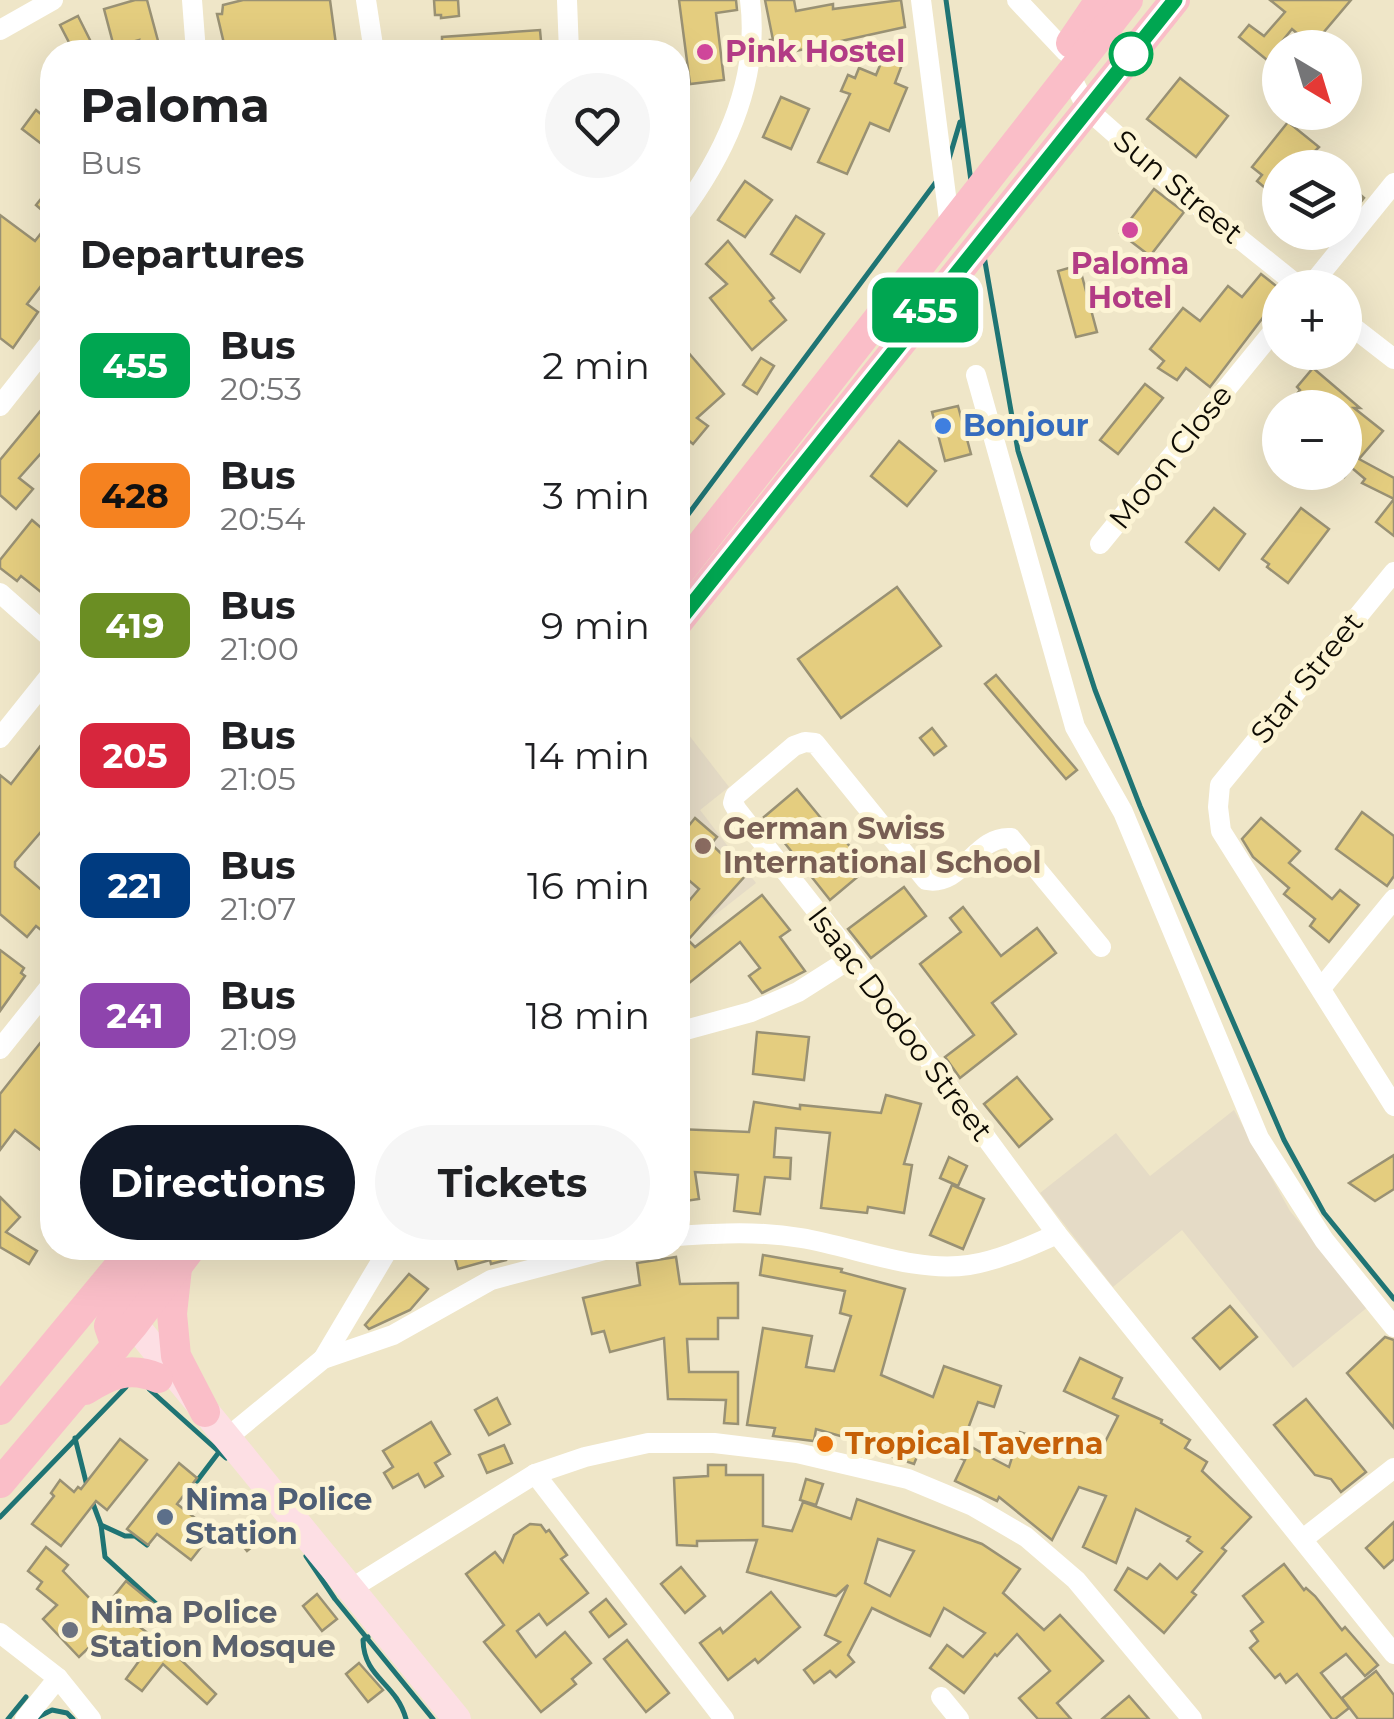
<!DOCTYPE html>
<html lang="en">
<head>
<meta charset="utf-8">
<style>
	:root { --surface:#fff; --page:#f6f6f6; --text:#202124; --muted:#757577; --accent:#111827 }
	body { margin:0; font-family:Montserrat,sans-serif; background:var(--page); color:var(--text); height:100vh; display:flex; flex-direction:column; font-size:38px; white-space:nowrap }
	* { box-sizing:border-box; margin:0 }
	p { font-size:32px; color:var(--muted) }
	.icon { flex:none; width:55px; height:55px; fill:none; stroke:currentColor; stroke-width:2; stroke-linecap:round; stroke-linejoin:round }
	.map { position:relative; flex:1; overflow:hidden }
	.drawer { position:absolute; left:40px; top:40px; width:650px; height:1220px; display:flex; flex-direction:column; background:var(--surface); border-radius:40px; box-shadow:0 10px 40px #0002 }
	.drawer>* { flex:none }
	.badge { padding:0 20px; border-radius:15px; font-size:35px; line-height:65px }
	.needle { width:65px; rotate:142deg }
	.tools { position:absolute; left:1262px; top:30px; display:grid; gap:20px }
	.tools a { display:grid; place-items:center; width:100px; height:100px; border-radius:50%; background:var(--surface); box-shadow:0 10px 40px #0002; font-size:50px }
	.map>.badge { position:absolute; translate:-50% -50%; box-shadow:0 0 0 5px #fff }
	h2 { padding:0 40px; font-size:38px; line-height:90px }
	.round { display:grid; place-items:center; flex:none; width:105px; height:105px; border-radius:52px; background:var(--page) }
	.headline { display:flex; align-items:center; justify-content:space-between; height:170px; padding:0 40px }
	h1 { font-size:48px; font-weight:700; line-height:75px }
	.cta { display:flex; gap:20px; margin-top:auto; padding:20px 40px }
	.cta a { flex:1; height:115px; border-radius:60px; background:var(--accent); color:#fff; font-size:40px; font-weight:700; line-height:115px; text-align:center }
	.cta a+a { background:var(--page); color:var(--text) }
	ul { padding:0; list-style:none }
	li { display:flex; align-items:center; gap:30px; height:130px; padding:0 40px }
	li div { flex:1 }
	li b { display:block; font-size:38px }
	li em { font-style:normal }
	li .badge { min-width:110px; font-weight:700; text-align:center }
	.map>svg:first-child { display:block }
	.education { fill:#e5dbc6 }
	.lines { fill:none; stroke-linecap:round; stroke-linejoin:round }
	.stream { stroke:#1f7474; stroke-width:5 }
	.building { fill:#e4cd7f; stroke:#999174; stroke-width:2.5; fill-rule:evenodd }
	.street { stroke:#fff; stroke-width:20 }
	.secondary { stroke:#fddfe4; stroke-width:28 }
	.primary { stroke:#fabec8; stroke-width:30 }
	.line-casing { stroke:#fff; stroke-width:22 }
	.line { stroke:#00a651; stroke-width:15 }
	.hotel-dot { fill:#d1479c; stroke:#fcf4d5; stroke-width:4 }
	.stop-dot { fill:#fff; stroke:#00a651; stroke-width:5 }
	.shop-dot { fill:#3f7fe0; stroke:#fcf4d5; stroke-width:4 }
	.education-dot { fill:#8d6e63; stroke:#fcf4d5; stroke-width:4 }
	.food-dot { fill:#e8710a; stroke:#fcf4d5; stroke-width:4 }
	.service-dot { fill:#5c6f8a; stroke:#fcf4d5; stroke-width:4 }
	.worship-dot { fill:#6b7280; stroke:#fcf4d5; stroke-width:4 }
	.labels { text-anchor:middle; stroke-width:10; stroke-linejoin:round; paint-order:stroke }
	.hotel-label { font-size:30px; font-weight:bold; fill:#b23c85; stroke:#fcf4d5; text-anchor:start }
	.street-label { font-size:30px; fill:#0e0b03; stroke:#fcf4d5 }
	.shop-label { font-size:30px; font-weight:bold; fill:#366cbe; stroke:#fcf4d5; text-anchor:start }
	.education-label { font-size:30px; font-weight:bold; fill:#785e54; stroke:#fcf4d5; text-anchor:start }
	.food-label { font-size:30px; font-weight:bold; fill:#c56008; stroke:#fcf4d5; text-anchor:start }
	.service-label { font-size:30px; font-weight:bold; fill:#4e5e75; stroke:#fcf4d5; text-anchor:start }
	.worship-label { font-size:30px; font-weight:bold; fill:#5b616d; stroke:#fcf4d5; text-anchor:start }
</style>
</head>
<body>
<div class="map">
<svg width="1394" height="1719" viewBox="0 0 1394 1719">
	<rect width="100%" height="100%" fill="#efe6c8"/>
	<g class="education">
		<path d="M678,721L729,787L700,810L756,883L678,944Z"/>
		<path d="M1234,1110L1290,1211L1369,1306L1293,1368L1182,1230L1113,1287L1040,1193L1116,1133L1150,1176Z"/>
	</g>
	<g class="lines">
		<g class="stream">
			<path d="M946,0L971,181"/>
			<path d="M949,159L960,122"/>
			<path d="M984,256L1018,451L1095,690L1140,806L1284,1140L1324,1213L1394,1299"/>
			<path d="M678,528L936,182"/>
			<path d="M149,1389L226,1458"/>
			<path d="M75,1438L87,1486"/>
			<path d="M197,1481L219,1452"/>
			<path d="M92,1501L101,1525L105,1557L163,1610"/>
			<path d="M0,1517L126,1387"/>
			<path d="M101,1525L125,1536H135L147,1545"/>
			<path d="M306,1556L335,1599L433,1719"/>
			<path d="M368,1637L363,1640C364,1679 396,1682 406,1719"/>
			<path d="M38,1717L52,1710L67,1713L73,1719"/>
			<path d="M8,1719L26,1697"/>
		</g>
	</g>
	<g class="building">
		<path d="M135,0H147L161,52H136L139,40L114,47L104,9Z"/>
		<path d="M243,0H330L337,52H273V49L226,52L217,14H222L223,5Z"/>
		<path d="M434,0H458L459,16L441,18V15H435Z"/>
		<path d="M679,0H736L737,10L716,13L724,80L690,84Z"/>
		<path d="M765,0H794L796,11L833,4V9L901,0L905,27L773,56L770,40H773Z"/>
		<path d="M1270,0H1351L1312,46L1292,29L1267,60L1239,37L1249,25L1264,36L1285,12Z"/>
		<path d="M78,16L93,46L74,52L60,25Z"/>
		<path d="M540,30L542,52H442V37Z"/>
		<path d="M888,46L906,54L895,83L907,88L889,131L870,123L847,174L818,162L850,94L841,91L848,75L855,78L859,68L876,75Z"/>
		<path d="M1180,78L1228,116L1196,157L1147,119Z"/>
		<path d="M781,97L809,109L791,149L763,137Z"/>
		<path d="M36,110L52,123V152L22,129Z"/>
		<path d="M1288,122L1319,147L1313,153L1330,168H1280V182L1271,193L1257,181L1262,175L1252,167Z"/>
		<path d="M745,181L772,200L745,237L718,220Z"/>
		<path d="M1345,181L1364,198L1345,222Z"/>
		<path d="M52,185V272L27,304L38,312L13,348L0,338V215L35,241L52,219L36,205Z"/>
		<path d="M1154,189L1184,212L1150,256L1120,233Z"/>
		<path d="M796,216L824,234L800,272L771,254Z"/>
		<path d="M728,241L774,298L770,301L786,320L752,350L710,298L727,284L706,264Z"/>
		<path d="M1079,265L1097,332L1076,337L1058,271Z"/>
		<path d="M1261,274L1280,289V310L1271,307L1210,387L1186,368L1177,380L1158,368L1164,361L1150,349L1183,308L1200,321L1228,286L1242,297Z"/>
		<path d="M687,351L724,394L697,418L708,426L693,444L678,432V359Z"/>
		<path d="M761,358L774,366L757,394L743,385Z"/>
		<path d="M1313,368L1360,408H1354L1383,431L1359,459L1394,478V536L1376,522L1394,499L1362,483L1365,479L1352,468L1345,476V408H1311L1296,395L1300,390L1297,387Z"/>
		<path d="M1145,384L1163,398L1118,454L1100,440Z"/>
		<path d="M52,397V456L44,450L19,478L33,489L16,509L0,495V460Z"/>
		<path d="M958,406L971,454L945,461L932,412Z"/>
		<path d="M899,441L936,471L907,506L871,476Z"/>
		<path d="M1214,508L1245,534L1219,570L1186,542Z"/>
		<path d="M1301,508L1329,529L1288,583L1267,567L1269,564L1262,559Z"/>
		<path d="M32,520L52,537V601L21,576L17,581L0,568V560Z"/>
		<path d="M897,587L941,646L841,718L798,659Z"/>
		<path d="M996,675L1077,770L1066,779L985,684Z"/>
		<path d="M932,728L946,746L934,755L920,738Z"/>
		<path d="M52,731V844L40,833L15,862V867L52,899V924L45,933L36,926L27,937L0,914V775L11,784Z"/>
		<path d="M797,789L839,840L842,837L868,868L830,900L764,817Z"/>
		<path d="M1362,812L1394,836V876L1387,886L1336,849Z"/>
		<path d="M695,818L717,837L711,844L745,876L688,940L695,947L762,895L790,930L780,937L805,971L762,993L749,976L760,968L740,942L678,992V914L699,889L678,871V839Z"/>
		<path d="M1261,818L1300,851L1289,863L1332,899L1340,890L1359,905L1329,942L1310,926L1315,919L1284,894L1289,888L1253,857L1242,839Z"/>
		<path d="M904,887L926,916L871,958L848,929Z"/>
		<path d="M963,907L1001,956L1037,928L1056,953L992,1003L1016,1034L960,1078L945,1057L974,1035L920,964L961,932L950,918Z"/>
		<path d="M0,950L24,968L21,973L25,976L0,1011Z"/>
		<path d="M52,1028V1140L43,1152L15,1130L0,1150V1094Z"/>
		<path d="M757,1032L809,1037L804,1080L753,1074Z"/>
		<path d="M1017,1077L1052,1119L1019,1147L984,1104Z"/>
		<path d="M886,1095L921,1104L904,1164L912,1165L904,1213L868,1207L867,1213L821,1208L830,1133L776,1128L774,1157L791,1158L790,1179L765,1177L760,1214L734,1211L738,1175L695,1172L699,1199L678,1202V1129L749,1132L754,1102L800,1109V1105L881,1113Z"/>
		<path d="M1394,1155V1189L1375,1201L1349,1183Z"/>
		<path d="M949,1157L967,1166L958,1186L940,1178Z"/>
		<path d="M952,1185L984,1199L963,1249L930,1235Z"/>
		<path d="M0,1197L20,1217L6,1232L37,1251L29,1264L0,1247Z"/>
		<path d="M452,1248H518V1252L505,1255L506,1260L491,1264L490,1260L458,1269Z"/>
		<path d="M763,1255L842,1269L841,1272L905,1289L881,1375L933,1397L944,1366L1001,1386L994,1407L978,1402L963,1442L982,1453L1009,1467L1020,1432L1097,1458L1118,1416L1064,1391L1080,1358L1122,1378L1113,1398L1162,1420L1161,1423L1190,1440L1185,1448L1207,1462L1202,1471L1251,1517L1222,1548L1226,1551L1192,1592L1196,1595L1164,1633L1115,1590L1128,1568L1147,1579L1160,1564L1177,1579L1202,1552L1187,1541L1190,1537L1136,1509L1116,1563L1083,1547L1106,1496L1079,1487L1052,1540L999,1497L997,1501L955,1481L965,1460L922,1444L914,1464L871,1450L872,1445L816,1429L814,1441L773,1436L775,1428L747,1425L763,1328L812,1336L806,1367L834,1371L851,1316L840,1313L845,1291L760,1275Z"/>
		<path d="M676,1257L680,1284L738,1283V1318H718V1339H687L689,1372H738V1424L724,1423L726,1400L668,1399L664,1338L610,1352L604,1331L592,1334L583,1298L640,1285L637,1263Z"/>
		<path d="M409,1274L428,1289L410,1310L369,1329L365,1325Z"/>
		<path d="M1230,1306L1257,1337L1220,1369L1193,1338Z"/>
		<path d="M1385,1337L1394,1340V1428L1347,1373Z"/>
		<path d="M497,1398L510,1424L489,1435L475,1410Z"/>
		<path d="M1306,1399L1366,1472L1341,1492L1331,1479L1315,1475L1274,1425Z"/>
		<path d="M431,1422L450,1454L435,1463L443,1476L425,1487L418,1474L393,1488L384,1473L393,1467L383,1451Z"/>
		<path d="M120,1439L147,1460L107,1510L96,1501L61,1546L32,1524L54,1496L51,1493L60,1480L74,1492L78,1487L81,1489Z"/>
		<path d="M504,1445L512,1463L487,1473L479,1455Z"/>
		<path d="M179,1463L197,1478L177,1504L213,1532L191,1560L157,1534L148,1545L127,1529Z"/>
		<path d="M708,1465H726V1475H763V1526L792,1531L803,1502L851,1519L857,1499L982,1544L1020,1569L1003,1593L1044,1630L1060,1615L1103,1661L1057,1703L1071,1719H1038L1019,1698L1050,1671L1017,1634L997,1656L995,1654L964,1693L930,1668L947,1645L963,1657L985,1633L944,1608L930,1636L872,1608L848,1655L854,1662L836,1677L830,1671L814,1683L804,1670L840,1642L825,1635L848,1585L836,1596L747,1572L757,1540L697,1541V1546L677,1545L674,1478L708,1476ZM878,1539L914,1551L890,1596L865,1583Z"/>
		<path d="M806,1479L823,1484L816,1505L800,1500Z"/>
		<path d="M1394,1522V1559L1384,1568L1366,1548Z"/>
		<path d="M530,1524L541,1525L546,1532L549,1530L567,1555L561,1559L588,1593L547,1625L539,1614L517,1631L536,1657L565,1632L591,1663L572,1679L576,1684L541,1712L484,1642L504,1625L466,1574L495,1552L503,1562L514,1535Z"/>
		<path d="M257,1525L265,1536L247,1551L238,1540Z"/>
		<path d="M46,1547L68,1565L63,1571L102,1611L126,1581L154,1604L137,1625L173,1652L216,1694L207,1704L163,1664L142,1691L126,1679L139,1661L104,1633L79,1657L43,1619L57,1605L37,1589L42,1582L28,1571Z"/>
		<path d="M1284,1564L1304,1590L1306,1588L1315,1596L1342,1630L1345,1627L1378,1665L1365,1676L1346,1654L1321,1673L1349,1708L1335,1719H1332L1297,1674L1286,1683L1280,1674L1275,1678L1250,1648L1258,1641L1251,1631L1263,1622L1243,1596Z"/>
		<path d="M681,1567L705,1596L685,1613L661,1584Z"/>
		<path d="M771,1592L800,1627L758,1663L755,1659L728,1680L700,1643L720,1628L723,1633Z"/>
		<path d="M317,1594L337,1619L322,1631L303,1606Z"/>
		<path d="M606,1599L626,1624L609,1637L590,1612Z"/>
		<path d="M627,1640L669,1693L646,1712L604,1659Z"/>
		<path d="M359,1663L383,1690L368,1702L346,1674Z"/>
		<path d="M1376,1671L1394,1695V1719H1358L1342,1698Z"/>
		<path d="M1129,1696L1149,1719H1102Z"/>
	</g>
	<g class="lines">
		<g class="street">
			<path d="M192,0L196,52"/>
			<path d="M366,0L374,52"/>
			<path d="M567,0L569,52"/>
			<path d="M921,0L950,227"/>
			<path d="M1017,0L1066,52"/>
			<path d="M0,30L53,0"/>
			<path d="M1070,74L1087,109L1180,191L1301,288"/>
			<path d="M678,217C725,155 760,80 750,0"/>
			<path d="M1309,288L1394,183"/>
			<path d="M1345,321L1394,359"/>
			<path d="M976,375L1075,727L1123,812L1259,1138L1324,1240L1394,1327"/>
			<path d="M0,406L52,340"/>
			<path d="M1100,544L1280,323"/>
			<path d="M1394,572L1220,785L1218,807L1221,831L1394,1106"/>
			<path d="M0,593L52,639"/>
			<path d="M0,738L52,673"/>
			<path d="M1101,947L1011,838C975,835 963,887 926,880L815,743L805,742L794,746L735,796L733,803L737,810L853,957L1057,1234L1394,1654"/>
			<path d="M1322,987L1394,899"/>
			<path d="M678,1032L751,1012L798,992L853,957"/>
			<path d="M0,1049L52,984"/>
			<path d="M678,1236C720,1233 759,1231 801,1238C856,1247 913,1273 969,1265C1000,1260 1028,1247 1057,1234"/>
			<path d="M323,1359L389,1248"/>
			<path d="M228,1437L323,1359L393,1335L491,1280L612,1248"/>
			<path d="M535,1474L724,1719"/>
			<path d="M1303,1539L1394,1468"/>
			<path d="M352,1588L535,1474L585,1457L648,1443H714L797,1453L908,1479L973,1506L1026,1537L1076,1580L1192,1719"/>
			<path d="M0,1633L58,1678L91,1719"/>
			<path d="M941,1697L959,1719"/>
			<path d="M25,1719L58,1678"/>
		</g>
		<path class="secondary" d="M134,1324L457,1719"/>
		<g class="primary">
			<path d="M1071,43L1100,0"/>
			<path d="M678,574L1128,0"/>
			<path d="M678,622L1175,0"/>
			<path d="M177,1268L172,1314L176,1356L205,1412"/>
			<path d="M116,1346L109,1326L124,1291L157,1248"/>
			<path d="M85,1390C110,1374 130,1366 158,1378"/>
			<path d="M0,1410L134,1248"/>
			<path d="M0,1483L134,1324L191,1248"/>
		</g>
	</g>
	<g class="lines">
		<defs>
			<path id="line" d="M678,622L1175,0"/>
		</defs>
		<use href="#line" class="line-casing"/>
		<use href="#line" class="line"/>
	</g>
	<g class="hotel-dot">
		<circle cx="705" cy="52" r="10"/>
		<circle cx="1130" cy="230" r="10"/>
	</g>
	<circle class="stop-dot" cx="1131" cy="54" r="20"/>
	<circle class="shop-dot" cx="943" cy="426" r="10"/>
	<circle class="education-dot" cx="703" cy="846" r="10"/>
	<circle class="food-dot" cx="825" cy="1444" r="10"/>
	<circle class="service-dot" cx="165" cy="1517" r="10"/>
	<circle class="worship-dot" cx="70" cy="1630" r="10"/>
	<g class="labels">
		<g class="hotel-label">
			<text x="725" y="62">Pink Hostel</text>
			<text x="1130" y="274" text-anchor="middle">Paloma<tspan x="1130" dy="34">Hotel</tspan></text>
		</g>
		<g class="street-label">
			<text transform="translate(1178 187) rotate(40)" y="10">Sun Street</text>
			<text transform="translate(1171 457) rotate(-51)" y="10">Moon Close</text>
			<text transform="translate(1307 678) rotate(-51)" y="10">Star Street</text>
			<text transform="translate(900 1024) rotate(53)" y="10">Isaac Dodoo Street</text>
		</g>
		<g class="shop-label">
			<text x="963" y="436">Bonjour</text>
		</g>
		<g class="education-label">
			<text x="723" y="839">German Swiss<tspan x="723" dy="34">International School</tspan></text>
		</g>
		<g class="food-label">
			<text x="845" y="1454">Tropical Taverna</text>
		</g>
		<g class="service-label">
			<text x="185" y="1510">Nima Police<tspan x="185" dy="34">Station</tspan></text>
		</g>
		<g class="worship-label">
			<text x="90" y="1623">Nima Police<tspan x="90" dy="34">Station Mosque</tspan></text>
		</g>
	</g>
</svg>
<div class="tools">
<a><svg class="needle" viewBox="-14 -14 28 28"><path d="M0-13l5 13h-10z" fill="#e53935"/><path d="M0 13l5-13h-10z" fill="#757577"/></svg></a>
<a><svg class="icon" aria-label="layers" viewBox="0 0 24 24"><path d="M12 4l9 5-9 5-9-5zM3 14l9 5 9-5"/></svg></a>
<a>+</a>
<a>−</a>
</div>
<b class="badge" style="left:925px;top:310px;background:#00a651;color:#fff">455</b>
<section class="drawer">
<div class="headline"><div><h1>Paloma</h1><p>Bus</p></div><a class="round"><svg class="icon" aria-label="heart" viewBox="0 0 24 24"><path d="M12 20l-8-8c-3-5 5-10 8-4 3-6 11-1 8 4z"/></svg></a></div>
<h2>Departures</h2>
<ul>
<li><span class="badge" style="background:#00a651;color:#fff">455</span><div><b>Bus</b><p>20:53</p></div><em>2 min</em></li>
<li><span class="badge" style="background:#f58220;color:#111">428</span><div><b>Bus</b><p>20:54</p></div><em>3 min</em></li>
<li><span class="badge" style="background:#6b8e23;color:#fff">419</span><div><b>Bus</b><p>21:00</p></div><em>9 min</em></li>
<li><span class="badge" style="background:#d7263d;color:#fff">205</span><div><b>Bus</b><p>21:05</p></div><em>14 min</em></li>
<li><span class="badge" style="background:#003b80;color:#fff">221</span><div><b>Bus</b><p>21:07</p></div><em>16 min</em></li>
<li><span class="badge" style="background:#8e44ad;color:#fff">241</span><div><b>Bus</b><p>21:09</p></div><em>18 min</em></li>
</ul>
<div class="cta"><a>Directions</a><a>Tickets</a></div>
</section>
</div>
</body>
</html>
